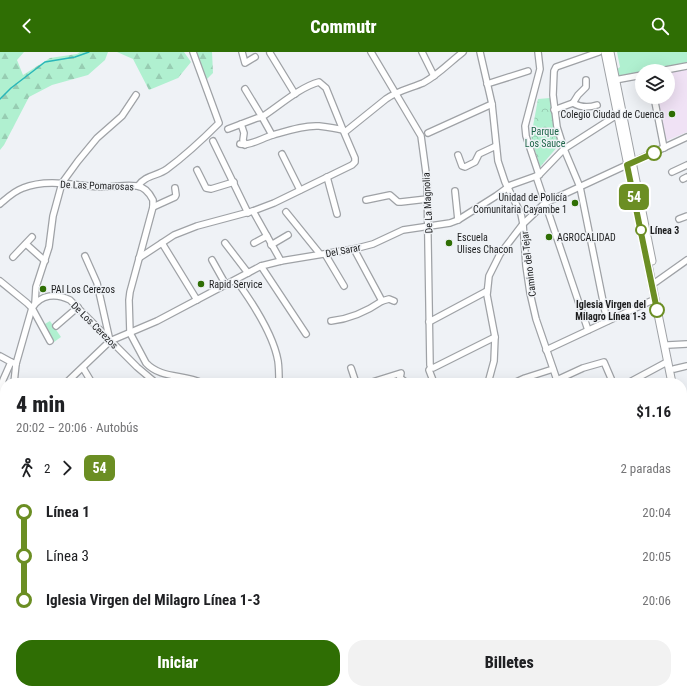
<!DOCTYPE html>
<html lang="es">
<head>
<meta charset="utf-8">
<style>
	:root { --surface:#fff; --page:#f2f2f2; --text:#202124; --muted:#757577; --accent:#2f6e04 }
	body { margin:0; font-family:"Roboto Condensed",sans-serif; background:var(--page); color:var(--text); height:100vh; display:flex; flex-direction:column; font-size:15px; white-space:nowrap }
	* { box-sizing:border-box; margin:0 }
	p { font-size:13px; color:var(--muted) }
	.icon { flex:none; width:22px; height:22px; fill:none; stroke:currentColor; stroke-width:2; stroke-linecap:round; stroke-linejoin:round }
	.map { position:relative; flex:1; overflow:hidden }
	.side { position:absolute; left:0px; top:326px; width:687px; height:316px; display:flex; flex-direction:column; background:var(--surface); border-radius:16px 16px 0 0; box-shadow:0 4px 16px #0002 }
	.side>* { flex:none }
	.badge { padding:0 8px; border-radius:6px; font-size:14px; line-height:26px }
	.buttons { position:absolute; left:635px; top:12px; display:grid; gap:8px }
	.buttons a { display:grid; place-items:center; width:40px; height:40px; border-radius:50%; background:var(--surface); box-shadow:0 4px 16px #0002; font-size:20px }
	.map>.badge { position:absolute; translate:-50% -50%; box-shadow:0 0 0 2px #fff }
	.legs { display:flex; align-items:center; gap:6px; height:44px; padding:0 16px; font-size:13px }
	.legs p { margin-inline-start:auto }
	.head { display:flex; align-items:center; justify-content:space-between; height:68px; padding:0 16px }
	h1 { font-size:22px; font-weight:800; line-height:30px }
	.primary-button { display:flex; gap:8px; margin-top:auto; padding:8px 16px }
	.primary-button a { flex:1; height:46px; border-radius:16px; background:var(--accent); color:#fff; font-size:16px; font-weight:800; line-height:46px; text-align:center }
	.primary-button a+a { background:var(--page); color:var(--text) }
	ul { padding:0 16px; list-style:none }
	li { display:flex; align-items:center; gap:14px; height:44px; font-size:15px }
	li i { display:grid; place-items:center; width:6px; height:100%; margin:0 5px; background:currentColor }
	li i::after { content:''; width:10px; height:10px; margin:-5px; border:3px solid; border-radius:50%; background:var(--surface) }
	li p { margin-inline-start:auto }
	li:first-child i { background:linear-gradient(#0000 50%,currentColor 0) }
	li:last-child i { background:linear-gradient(currentColor 50%,#0000 0) }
	header { display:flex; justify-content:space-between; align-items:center; height:52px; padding:0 16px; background:var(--accent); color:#fff; font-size:18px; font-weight:800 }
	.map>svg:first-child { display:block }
	.education { fill:#f0e2f5 }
	.forest { fill:url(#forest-firs) }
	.park { fill:url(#park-crowns) }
	.garden { fill:#b0f0d0 }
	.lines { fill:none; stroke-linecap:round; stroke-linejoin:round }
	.stream { stroke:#29b7b9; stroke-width:1.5 }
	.minor-casing { stroke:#9fa2a6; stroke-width:8 }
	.major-casing { stroke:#9fa2a6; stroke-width:9 }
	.minor { stroke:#fff; stroke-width:5.5 }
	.major { stroke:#fff; stroke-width:7 }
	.line-1-casing { stroke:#fff; stroke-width:9 }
	.line-1 { stroke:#6b8e23; stroke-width:6 }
	.poi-dot { fill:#2f6e04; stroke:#eff2f6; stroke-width:1.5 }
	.stop-1-dot { fill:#fff; stroke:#6b8e23; stroke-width:2 }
	.labels { text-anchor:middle; stroke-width:3; stroke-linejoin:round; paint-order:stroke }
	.poi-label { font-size:10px; fill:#1d1e1f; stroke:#eff2f6; text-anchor:start }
	.park-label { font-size:10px; fill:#1e6649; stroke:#eff2f6 }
	.street-label { font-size:10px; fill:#1d1e1f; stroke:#eff2f6 }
	.stop-label { font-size:10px; font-weight:bold; fill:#1d1e1f; stroke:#eff2f6; text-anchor:start }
</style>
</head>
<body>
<header><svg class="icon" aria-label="back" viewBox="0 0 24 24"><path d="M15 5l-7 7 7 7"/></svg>Commutr<svg class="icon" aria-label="search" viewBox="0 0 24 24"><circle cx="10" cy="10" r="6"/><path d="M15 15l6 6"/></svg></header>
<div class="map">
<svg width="687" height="642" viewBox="0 0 687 642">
	<defs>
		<pattern id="forest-firs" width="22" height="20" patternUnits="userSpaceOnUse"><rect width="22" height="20" fill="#b0f0d0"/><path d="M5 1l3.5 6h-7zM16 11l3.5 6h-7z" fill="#97cdb2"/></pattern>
		<pattern id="park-crowns" width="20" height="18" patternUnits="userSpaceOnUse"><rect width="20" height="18" fill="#b0f0d0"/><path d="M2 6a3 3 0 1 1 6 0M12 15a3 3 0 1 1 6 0" fill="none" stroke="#97cdb2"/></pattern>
	</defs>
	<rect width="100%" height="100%" fill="#eff2f6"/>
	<path class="education" d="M687,15V80L663,90L654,45H668V19Z"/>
	<g class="forest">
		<path d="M0,0H24L17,8L23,23L50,6L77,2L80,0H108L105,8L88,23L52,33L29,45L4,93L0,98Z"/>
		<path d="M117,0H184L191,10L178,26L149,38L133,7Z"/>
		<path d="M195,0H212L213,21L206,28Z"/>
	</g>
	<path class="park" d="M550,46L559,93L540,115L531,85L538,47Z"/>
	<g class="garden">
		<path d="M617,0H687V11L642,19V20L617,25L616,18L620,15Z"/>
		<path d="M50,269L61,285L54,290L43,273Z"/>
	</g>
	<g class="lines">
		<g class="stream">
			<path d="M0,47L11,36L45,10L75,5L89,0"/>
			<path d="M370,637V642"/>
		</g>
		<defs>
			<g id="minor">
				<path d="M242,0L245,11L255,5"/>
				<path d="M371,0L421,84L427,128L430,313L431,315L429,318L434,331"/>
				<path d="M422,0L434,24"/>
				<path d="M480,0L492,52L498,109L505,130L521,162L523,172L526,214L530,241L536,267L558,331"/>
				<path d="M538,0L540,17L525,74L526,84L539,123"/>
				<path d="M599,0L556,15L554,19L553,43L557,75L564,97L580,135L607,269"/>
				<path d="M270,1L295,42"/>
				<path d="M660,19L687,14"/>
				<path d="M615,28L642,23"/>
				<path d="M487,32L528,19"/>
				<path d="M654,45L664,96"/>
				<path d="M573,51L578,43L586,35V28"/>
				<path d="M554,58L573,51C581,56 588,56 597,53"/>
				<path d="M241,72L244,81L243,88L245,93"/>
				<path d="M228,77L257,66L262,65L245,37"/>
				<path d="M345,80L386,47C397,39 411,36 423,31C438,23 450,10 463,0"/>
				<path d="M428,81L492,52"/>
				<path d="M272,83L262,65C279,54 300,35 319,30L326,36L343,78"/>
				<path d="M213,89L248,161"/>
				<path d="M282,102L300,138"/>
				<path d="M458,103L462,114L465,115L475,110L479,102L496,94"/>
				<path d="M197,118L206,136L211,137L234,130"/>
				<path d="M672,120L687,113"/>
				<path d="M536,124L588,278"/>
				<path d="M327,125L337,162"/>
				<path d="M683,127L687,125"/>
				<path d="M138,134C145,123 158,124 167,117C186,103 203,87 219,71L193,0"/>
				<path d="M455,139L458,168"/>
				<path d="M366,148L390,143L398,150H401L427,147"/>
				<path d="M0,152C7,146 14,139 23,136C48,126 78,134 103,135C115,135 126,132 137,134C145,135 150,142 153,148V155L130,240L129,248L130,281L146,311C161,327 184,322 202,331"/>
				<path d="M153,155L175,145L176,143L175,136"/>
				<path d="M253,159L281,209"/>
				<path d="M286,160L320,202"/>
				<path d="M679,167L687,164"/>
				<path d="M162,191L197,248"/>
				<path d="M225,191L248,221"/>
				<path d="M254,191L267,184"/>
				<path d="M26,192L45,209"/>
				<path d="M271,193L288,183"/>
				<path d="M354,197L382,249L389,247L394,249"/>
				<path d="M325,202L344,234"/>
				<path d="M85,204L97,231L110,289"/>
				<path d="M13,205L32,185"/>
				<path d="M139,206L174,183L197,174L253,159L274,151L352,113L355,110V106L343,78C335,76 327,75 319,74C304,73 287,79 273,83C262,86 251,94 240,92"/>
				<path d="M212,208L226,233"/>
				<path d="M261,214L306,282"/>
				<path d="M236,228C252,250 273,281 278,309C279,316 279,324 279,331"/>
				<path d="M0,229L27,251L32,256L50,289"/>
				<path d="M656,230L687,208"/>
				<path d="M35,251L36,235L49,195L53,164L62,131L78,109L97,86L122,64L136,43"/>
				<path d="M331,269C350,267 366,260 382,249"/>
				<path d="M429,270L487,239"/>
				<path d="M56,274L78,255"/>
				<path d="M668,293L687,292"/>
				<path d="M546,298L655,247"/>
				<path d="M0,304L11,310"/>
				<path d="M431,315L433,316L495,285"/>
				<path d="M83,316L92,331"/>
				<path d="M351,316L356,331"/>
				<path d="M674,317L687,314"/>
				<path d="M400,326L407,331"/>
				<path d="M557,328L583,316L604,310L613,331"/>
				<path d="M14,331L16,312L32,256C41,242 56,241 70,248L137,315L156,331"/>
				<path d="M66,331L110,289L157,269L261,214L281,209L354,197L373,192L403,178L450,171L458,168L496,144L511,133L539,123L564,97L617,63"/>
				<path d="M369,331L401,321L399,331"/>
				<path d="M488,331L494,309L495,285L487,243L489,224L500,202L523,172L545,151L687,85"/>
				<path d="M514,331L525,326L553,317"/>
				<path d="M628,331L667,310"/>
				<path d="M0,341L3,328L11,310L16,312"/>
				<path d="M0,426L5,441"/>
				<path d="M682,439L687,436"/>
				<path d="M0,450L5,440"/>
				<path d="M0,466L5,470"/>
				<path d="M682,483L687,480"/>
				<path d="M682,510L687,517"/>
				<path d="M0,588L5,590"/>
				<path d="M0,615L5,618"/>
				<path d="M682,620L687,616"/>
				<path d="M3,631L5,629"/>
				<path d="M127,637L133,642"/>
				<path d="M513,637L516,642"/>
				<path d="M575,637L576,642"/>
				<path d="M608,637L610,642"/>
				<path d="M45,642L48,637"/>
				<path d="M232,642L237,637"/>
				<path d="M653,642L659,637"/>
			</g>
			<g id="major">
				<path d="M605,0L672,331"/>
				<path d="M610,0L652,209"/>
				<path d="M682,356L687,376"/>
				<path d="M682,375L687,392"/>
			</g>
		</defs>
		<use href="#minor" class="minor-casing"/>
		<use href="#major" class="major-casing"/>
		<use href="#minor" class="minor"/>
		<use href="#major" class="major"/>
	</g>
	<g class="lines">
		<defs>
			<path id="line-1" d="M654,101L627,113L657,258"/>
		</defs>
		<use href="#line-1" class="line-1-casing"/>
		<use href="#line-1" class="line-1"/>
	</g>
	<g class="poi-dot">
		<circle cx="672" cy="62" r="4"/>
		<circle cx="575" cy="151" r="4"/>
		<circle cx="549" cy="185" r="4"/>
		<circle cx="449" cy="191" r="4"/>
		<circle cx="201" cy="232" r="4"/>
		<circle cx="43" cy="237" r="4"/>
	</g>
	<g class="stop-1-dot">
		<circle cx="654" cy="101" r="7"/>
		<circle cx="641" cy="178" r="5"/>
		<circle cx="657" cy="258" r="7"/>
	</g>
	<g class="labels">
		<g class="poi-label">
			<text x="664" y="66" text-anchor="end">Colegio Ciudad de Cuenca</text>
			<text x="567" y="149" text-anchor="end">Unidad de Policía<tspan x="567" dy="12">Comunitaria Cayambe 1</tspan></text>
			<text x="457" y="189">Escuela<tspan x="457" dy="12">Ulises Chacon</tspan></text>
			<text x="557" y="189">AGROCALIDAD</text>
			<text x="209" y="236">Rapid Service</text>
			<text x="51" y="241">PAI Los Cerezos</text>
		</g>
		<g class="park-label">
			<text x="545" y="83">Parque<tspan x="545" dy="12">Los Sauce</tspan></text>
		</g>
		<g class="street-label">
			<text transform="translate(97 133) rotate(2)" y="4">De Las Pomarosas</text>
			<text transform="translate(427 151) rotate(-93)" y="4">De La Magnolia</text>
			<text transform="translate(343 198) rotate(-11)" y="4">Del Sarar</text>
			<text transform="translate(528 212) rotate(-97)" y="4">Camino del Tejar</text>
			<text transform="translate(95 273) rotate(45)" y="4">De Los Cerezos</text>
		</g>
		<g class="stop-label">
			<text x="650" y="182">Línea 3</text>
			<text x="646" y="256" text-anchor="end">Iglesia Virgen del<tspan x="646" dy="12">Milagro Línea 1-3</tspan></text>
		</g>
	</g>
</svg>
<div class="buttons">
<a><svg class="icon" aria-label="layers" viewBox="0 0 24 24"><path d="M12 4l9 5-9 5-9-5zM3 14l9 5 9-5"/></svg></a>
</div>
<b class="badge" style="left:634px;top:145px;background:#6b8e23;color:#fff">54</b>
<section class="side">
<div class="head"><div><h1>4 min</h1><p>20:02 – 20:06 · Autobús</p></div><b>$1.16</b></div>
<div class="legs"><svg class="icon" aria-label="walk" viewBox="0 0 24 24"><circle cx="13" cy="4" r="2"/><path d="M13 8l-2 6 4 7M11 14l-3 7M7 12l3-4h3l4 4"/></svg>2<svg class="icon" aria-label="forward" viewBox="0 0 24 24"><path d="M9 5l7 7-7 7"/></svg><b class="badge" style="background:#6b8e23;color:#fff">54</b><p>2 paradas</p></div>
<ul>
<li><i style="color:#6b8e23"></i><b>Línea 1</b><p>20:04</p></li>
<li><i style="color:#6b8e23"></i><span>Línea 3</span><p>20:05</p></li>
<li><i style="color:#6b8e23"></i><b>Iglesia Virgen del Milagro Línea 1-3</b><p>20:06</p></li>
</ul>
<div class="primary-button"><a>Iniciar</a><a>Billetes</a></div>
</section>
</div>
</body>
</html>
